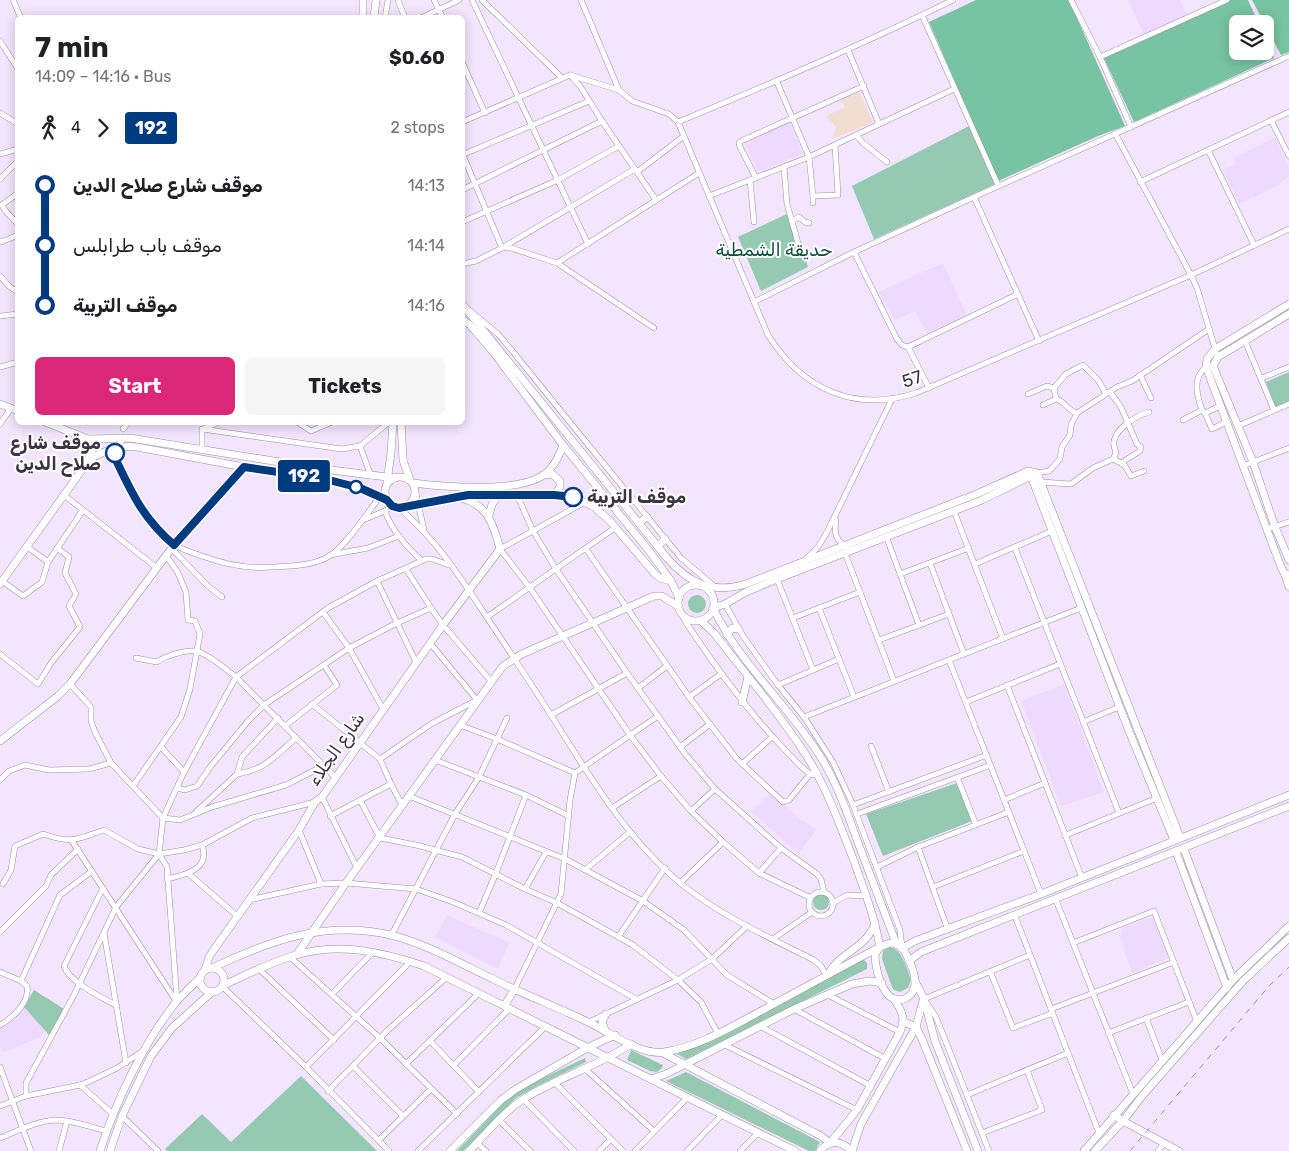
<!DOCTYPE html>
<html lang="en">
<head>
<meta charset="utf-8">
<style>
	:root { --surface:#fff; --page:#f6f6f6; --text:#202124; --muted:#757577; --accent:#db2777 }
	body { margin:0; font-family:Rubik,Cairo,sans-serif; background:var(--page); color:var(--text); height:100vh; display:flex; flex-direction:column; font-size:19px; white-space:nowrap }
	* { box-sizing:border-box; margin:0 }
	p { font-size:16px; color:var(--muted) }
	.icon { flex:none; width:28px; height:28px; fill:none; stroke:currentColor; stroke-width:2; stroke-linecap:round; stroke-linejoin:round }
	.map { position:relative; flex:1; overflow:hidden }
	.side { position:absolute; left:15px; top:15px; width:450px; height:410px; display:flex; flex-direction:column; background:var(--surface); border-radius:8px; box-shadow:0 2px 12px #0003 }
	.side>* { flex:none }
	.badge { padding:0 10px; border-radius:4px; font-size:18px; line-height:32px }
	.tools { position:absolute; left:1229px; top:15px; display:grid; gap:10px }
	.tools a { display:grid; place-items:center; width:45px; height:45px; border-radius:8px; background:var(--surface); box-shadow:0 2px 12px #0003; font-size:25px }
	.map>.badge { position:absolute; translate:-50% -50%; box-shadow:0 0 0 2px #fff }
	.legs { display:flex; align-items:center; gap:8px; height:55px; padding:0 20px; font-size:16px }
	.legs p { margin-inline-start:auto }
	.headline { display:flex; align-items:center; justify-content:space-between; height:85px; padding:0 20px }
	h1 { font-size:28px; font-weight:700; line-height:38px }
	.button { display:flex; gap:10px; margin-top:auto; padding:10px 20px }
	.button a { flex:1; height:58px; border-radius:8px; background:var(--accent); color:#fff; font-size:20px; font-weight:700; line-height:58px; text-align:center }
	.button a+a { background:var(--page); color:var(--text) }
	ul { padding:0 20px; list-style:none }
	li { display:flex; align-items:center; gap:18px; height:60px; font-size:19px }
	li i { display:grid; place-items:center; width:8px; height:100%; margin:0 6px; background:currentColor }
	li i::after { content:''; width:12px; height:12px; margin:-6px; border:4px solid; border-radius:50%; background:var(--surface) }
	li p { margin-inline-start:auto }
	li:first-child i { background:linear-gradient(#0000 50%,currentColor 0) }
	li:last-child i { background:linear-gradient(currentColor 50%,#0000 0) }
	.map>svg:first-child { display:block }
	.built { fill:#eedaff }
	.industrial { fill:#f3dcd0 }
	.green { fill:#95c9b1 }
	.forest { fill:#78c3a2 }
	.lines { fill:none; stroke-linecap:round; stroke-linejoin:round }
	.minor-casing { stroke:#9d8da9; stroke-width:6 }
	.major-casing { stroke:#9d8da9; stroke-width:8 }
	.minor { stroke:#fff; stroke-width:5 }
	.major { stroke:#fff; stroke-width:7 }
	.rail { stroke:#9e94a7; stroke-width:1; stroke-dasharray:6 6; stroke-linecap:butt }
	.line-1-casing { stroke:#fff; stroke-width:11 }
	.line-1 { stroke:#003b80; stroke-width:8 }
	.stop-1-dot { fill:#fff; stroke:#003b80; stroke-width:2.5 }
	.labels { text-anchor:middle; stroke-width:4; stroke-linejoin:round; paint-order:stroke }
	.park-label { font-size:18px; fill:#0e4c37; stroke:#fff }
	.street-label { font-size:18px; fill:#3c3541; stroke:#fff }
	.stop-label { font-size:18px; font-weight:bold; fill:#3c3541; stroke:#fff; text-anchor:end }
</style>
</head>
<body>
<div class="map">
<svg width="1289" height="1151" viewBox="0 0 1289 1151">
	<rect width="100%" height="100%" fill="#f2e5fd"/>
	<g class="built">
		<path d="M1128,0H1180L1187,15L1144,35Z"/>
		<path d="M789,121L803,154L758,172L743,138Z"/>
		<path d="M1275,137L1289,167V177L1281,181L1280,184L1255,197L1251,196L1249,199L1239,204L1223,170L1236,164L1233,158Z"/>
		<path d="M943,263L967,316L928,335L915,311L895,320L879,292Z"/>
		<path d="M1064,684L1104,792L1061,806L1021,701Z"/>
		<path d="M771,792L793,813L816,830L799,853L751,812Z"/>
		<path d="M447,915L509,943L498,969L435,937Z"/>
		<path d="M1153,916L1169,958L1132,973L1120,938L1123,928Z"/>
		<path d="M24,1007L45,1031L40,1037L2,1053L0,1047V1028L12,1021Z"/>
	</g>
	<path class="industrial" d="M859,92L873,122L832,139L836,127L826,116L845,107L840,99Z"/>
	<g class="green">
		<path d="M971,125L995,184L874,239L852,186Z"/>
		<path d="M791,212L808,267L761,291L738,237Z"/>
		<path d="M1289,372V401L1275,407L1266,382Z"/>
		<circle cx="697" cy="604" r="9"/>
		<path d="M957,783L972,821L883,856L866,814Z"/>
		<circle cx="821" cy="902" r="8"/>
		<path d="M889,947C902,948 907,969 911,980L908,988L900,992L894,990L892,987L882,959L883,951Z"/>
		<path d="M863,959L867,963V969L686,1059L677,1054C743,1029 801,992 863,959Z"/>
		<path d="M34,990L64,1009L49,1035L24,1007Z"/>
		<path d="M631,1050L663,1065L662,1068L657,1072L650,1071L627,1060Z"/>
		<path d="M585,1058L586,1062L537,1086L516,1098L463,1151H457L505,1101L524,1087Z"/>
		<path d="M686,1072L820,1142L815,1151H809L666,1081Z"/>
		<path d="M301,1076L377,1151H167L165,1149L202,1114L231,1142Z"/>
	</g>
	<g class="forest">
		<path d="M976,0H1069L1125,126L1098,136L998,181L929,22Z"/>
		<path d="M1229,0H1248L1259,24H1238V51H1265V37L1274,58L1134,122L1103,56Z"/>
		<path d="M1252,0H1289V52L1281,55Z"/>
	</g>
	<g class="lines">
		<defs>
			<g id="minor">
				<path d="M13,0L21,18"/>
				<path d="M398,0L405,18"/>
				<path d="M434,0L443,18"/>
				<path d="M472,0L588,244"/>
				<path d="M482,0L562,78"/>
				<path d="M581,0L619,90"/>
				<path d="M1071,0L1100,57L1131,127"/>
				<path d="M922,15L998,185"/>
				<path d="M385,18L388,0"/>
				<path d="M421,18L459,0"/>
				<path d="M0,41L18,69"/>
				<path d="M848,50L879,124"/>
				<path d="M1100,57L1227,0"/>
				<path d="M462,62L485,113"/>
				<path d="M570,75L580,86L602,121L656,200"/>
				<path d="M777,82L809,157L813,196"/>
				<path d="M0,113L18,124"/>
				<path d="M1271,120L1289,156"/>
				<path d="M462,122L570,75L619,90L632,101L669,114L678,122L768,335C802,389 854,413 916,393L1191,275L1289,229"/>
				<path d="M678,122C771,84 863,44 953,0"/>
				<path d="M856,135L863,143L887,162"/>
				<path d="M1116,135L1191,275L1197,288L1216,352"/>
				<path d="M1208,150L1254,245"/>
				<path d="M462,153L502,248L635,169"/>
				<path d="M0,154L18,149"/>
				<path d="M462,155L589,101"/>
				<path d="M784,167L787,204L798,243"/>
				<path d="M637,172L684,136"/>
				<path d="M756,178L740,147L739,143L741,141L864,86"/>
				<path d="M0,179L18,161"/>
				<path d="M750,180L754,222"/>
				<path d="M1140,182L1289,112"/>
				<path d="M462,190L602,121"/>
				<path d="M18,193L2,205C6,214 13,217 18,225"/>
				<path d="M709,196L809,157L954,89"/>
				<path d="M974,197L1039,341"/>
				<path d="M813,203V196L838,195L835,145"/>
				<path d="M792,221L799,217L805,222L809,223"/>
				<path d="M462,222L558,180L619,146"/>
				<path d="M0,241L1,242L18,235"/>
				<path d="M854,252L897,339L902,345L908,347L1018,294"/>
				<path d="M557,263L699,173"/>
				<path d="M462,264L476,261L502,248L508,247L557,263L654,328"/>
				<path d="M0,276L10,287L18,292"/>
				<path d="M754,302L854,252L974,197L1289,56"/>
				<path d="M469,310L498,334L514,353L581,436L681,558L715,587"/>
				<path d="M0,316L18,314"/>
				<path d="M1245,341L1274,410"/>
				<path d="M908,347L929,388"/>
				<path d="M0,367L18,362"/>
				<path d="M1140,375L1151,398"/>
				<path d="M1262,378L1289,367"/>
				<path d="M1110,392L1121,407L1137,444L1141,447L1140,451L1121,463L1113,459"/>
				<path d="M1028,394L1047,386L1054,388"/>
				<path d="M1056,399C1065,401 1068,411 1077,413"/>
				<path d="M1043,405L1056,399L1054,388L1066,374L1083,365L1098,380L1106,394"/>
				<path d="M1202,410L1205,413L1212,429L1226,422"/>
				<path d="M1205,413L1220,406"/>
				<path d="M1183,420L1202,410C1197,396 1192,378 1206,367"/>
				<path d="M297,422L311,431L332,422"/>
				<path d="M0,424L11,408"/>
				<path d="M1238,426L1289,404"/>
				<path d="M123,429L129,422"/>
				<path d="M203,429L219,422"/>
				<path d="M123,438L115,453L116,460C130,491 145,523 173,544C182,550 194,553 205,557C227,565 248,569 272,567C291,566 315,566 331,555C347,544 367,513 380,497"/>
				<path d="M202,450V429L342,449L360,446"/>
				<path d="M1121,463L1125,466L1131,476L1144,471"/>
				<path d="M1243,466L1289,448"/>
				<path d="M1036,473L1049,471L1060,459L1062,447L1070,435L1071,425L1077,413L1117,387L1132,381L1209,329"/>
				<path d="M371,476L360,446L389,422"/>
				<path d="M1040,482L1071,484L1093,468L1113,459L1116,453C1115,449 1113,445 1114,441C1117,427 1136,416 1149,412"/>
				<path d="M416,494L424,530"/>
				<path d="M64,495L157,568"/>
				<path d="M517,495L533,531L556,569L627,673L686,755L715,789L781,848L817,874L821,879L824,892"/>
				<path d="M585,502L500,549L530,588L630,735L661,776L691,811L723,842L759,873L811,898"/>
				<path d="M399,508C434,537 459,575 484,613C510,652 536,691 561,731C595,785 630,841 679,882C719,915 768,937 814,960L821,966L826,975"/>
				<path d="M385,511C392,531 406,546 421,560"/>
				<path d="M954,511L1003,639"/>
				<path d="M363,520L385,511L392,506"/>
				<path d="M836,520C834,533 835,540 847,547V551L845,553L894,681"/>
				<path d="M1267,529L1289,522"/>
				<path d="M886,536L919,625"/>
				<path d="M26,546L48,562"/>
				<path d="M1015,548L1119,813"/>
				<path d="M172,549L208,586L222,597"/>
				<path d="M586,549L689,697L736,758L783,802L789,800L810,774"/>
				<path d="M330,555L368,548L399,536"/>
				<path d="M807,558L818,547L827,532L892,399"/>
				<path d="M930,563L964,654"/>
				<path d="M975,564L1052,531"/>
				<path d="M406,569L431,608"/>
				<path d="M900,574L969,548"/>
				<path d="M777,579L813,670"/>
				<path d="M2,581L23,596L42,582L48,562L83,510"/>
				<path d="M377,581L416,662"/>
				<path d="M725,604L743,636L778,685L804,717L833,762L853,805L900,930L902,948"/>
				<path d="M819,608L854,697"/>
				<path d="M323,612L349,648L383,709"/>
				<path d="M682,614L685,621C716,668 748,712 787,752C795,760 803,771 813,775"/>
				<path d="M487,617L616,527"/>
				<path d="M793,618L860,592"/>
				<path d="M879,640L949,614"/>
				<path d="M0,654L38,684L51,663L80,627L69,606L76,594L65,573L69,557L57,548"/>
				<path d="M136,658L157,662C165,656 185,650 195,651C206,652 227,670 236,677L335,777"/>
				<path d="M949,660L1041,894"/>
				<path d="M70,684L91,707V721L95,732L111,763L163,818L180,820L212,807L286,785L323,766"/>
				<path d="M778,685L839,659"/>
				<path d="M1007,685L1082,878"/>
				<path d="M638,688L667,666"/>
				<path d="M689,697L721,674"/>
				<path d="M966,702L1060,664"/>
				<path d="M312,704L380,759L391,784L402,805"/>
				<path d="M551,715L627,673"/>
				<path d="M804,717L1081,608"/>
				<path d="M1083,722L1119,707"/>
				<path d="M460,725L497,739L575,773"/>
				<path d="M285,726L337,685L324,665"/>
				<path d="M871,746L889,792"/>
				<path d="M161,747L184,772"/>
				<path d="M680,747L710,724"/>
				<path d="M380,759L431,724L477,700L430,643"/>
				<path d="M435,760L526,795L569,816"/>
				<path d="M742,764L772,737"/>
				<path d="M237,774C265,770 275,756 296,738"/>
				<path d="M957,777L976,825"/>
				<path d="M0,780L9,771L25,765L49,770L89,769L111,763"/>
				<path d="M133,786L181,717L190,689L200,634L195,621L188,620L186,592L177,571L166,556"/>
				<path d="M177,788L185,790L197,786L211,766L248,721L264,705L349,648L397,623L431,608L443,625L491,681"/>
				<path d="M409,796L565,859L643,901L684,930L727,975L774,1004"/>
				<path d="M322,797L357,868"/>
				<path d="M360,800L380,838L416,845L462,857L525,889L557,903L633,945L678,980L701,1002L718,1034"/>
				<path d="M1004,800L1045,783"/>
				<path d="M853,805L987,755"/>
				<path d="M612,808L661,776"/>
				<path d="M691,811L715,789"/>
				<path d="M196,812L237,774L242,757L278,718"/>
				<path d="M857,814L991,765"/>
				<path d="M330,816L391,784"/>
				<path d="M299,830L321,884"/>
				<path d="M1066,835L1157,798"/>
				<path d="M72,841L176,1001"/>
				<path d="M918,847L948,930"/>
				<path d="M877,867L918,847L1009,812"/>
				<path d="M586,869L630,832"/>
				<path d="M759,873L781,848"/>
				<path d="M189,874L237,916"/>
				<path d="M167,879C185,875 211,869 202,845"/>
				<path d="M680,883L723,842"/>
				<path d="M3,884L11,870L15,846L43,834C73,844 74,840 104,830L138,849L159,854"/>
				<path d="M933,887L1024,851"/>
				<path d="M103,888L64,966C70,983 102,997 117,1006"/>
				<path d="M525,889L546,852"/>
				<circle cx="821" cy="904" r="12"/>
				<path d="M249,900L321,884L346,883L416,889L453,902L506,925L636,999"/>
				<path d="M1056,900L1133,1094"/>
				<path d="M833,903L847,895L867,896"/>
				<path d="M479,913L496,873L526,795"/>
				<path d="M1015,916L1099,1133"/>
				<path d="M0,932L46,886L51,875L78,849"/>
				<path d="M104,933L126,1063"/>
				<path d="M391,936L455,814L479,777L507,718"/>
				<path d="M618,937L665,868"/>
				<path d="M773,939L812,912"/>
				<path d="M1073,943L1154,911L1197,1022"/>
				<path d="M290,957L380,1038L457,1114"/>
				<path d="M259,969L334,1040"/>
				<path d="M990,971L1013,1028L1053,1013"/>
				<path d="M0,972L21,981L60,895L92,871"/>
				<path d="M222,986L306,1067L389,1151"/>
				<path d="M514,990L561,894L570,800L575,773L658,716"/>
				<path d="M332,994L373,952"/>
				<path d="M828,995L900,1032"/>
				<path d="M177,1001L167,867L159,854L163,818L184,772L236,677L328,608L377,581L426,559H432L452,566"/>
				<path d="M794,1009L886,1059"/>
				<path d="M1051,1009L1174,962"/>
				<path d="M1146,1018L1162,1060"/>
				<path d="M589,1022L678,980L712,959L747,926"/>
				<path d="M0,1025C13,1018 30,1002 27,986L21,981"/>
				<path d="M760,1026L871,1086"/>
				<path d="M1108,1033L1189,1002"/>
				<path d="M430,1041L479,1092"/>
				<path d="M723,1044L857,1110"/>
				<path d="M406,1064L479,993"/>
				<path d="M454,1065L510,1008"/>
				<path d="M353,1066L403,1116"/>
				<path d="M0,1067L31,1151"/>
				<path d="M306,1067L411,961"/>
				<path d="M584,1068L654,1131"/>
				<path d="M554,1082L623,1151"/>
				<path d="M80,1085L113,1114"/>
				<path d="M328,1091L388,1030L447,977"/>
				<path d="M967,1095L1068,1053"/>
				<path d="M26,1096V1083L74,995L116,907L159,854L184,850L202,845L252,818L315,802"/>
				<path d="M523,1099L574,1151"/>
				<path d="M0,1106L26,1096L80,1085L90,1081L117,1068L143,1051"/>
				<path d="M122,1116L158,1151"/>
				<path d="M499,1120L530,1151"/>
				<path d="M982,1133L1042,1110L1027,1070"/>
				<path d="M0,1138C18,1131 36,1121 56,1120C73,1120 90,1127 106,1131"/>
				<path d="M379,1140L431,1089"/>
				<path d="M477,1143L486,1151"/>
				<path d="M59,1151L67,1121"/>
				<path d="M418,1151L546,1026"/>
				<path d="M599,1151L611,1139"/>
				<path d="M635,1151L687,1098"/>
				<path d="M687,1151L722,1115"/>
				<path d="M740,1151L758,1133"/>
				<path d="M989,1151L936,1017L924,999L1030,955"/>
				<path d="M1158,1151L1164,1143"/>
			</g>
			<g id="major">
				<path d="M363,0V18"/>
				<path d="M374,18L376,0"/>
				<path d="M462,304L667,558C690,584 712,594 746,584L979,493L1028,471L1037,473L1180,837"/>
				<path d="M1289,304L1215,349L1207,359L1206,367L1281,567L1285,575L1289,574"/>
				<path d="M1289,314L1218,357L1213,366L1253,462L1275,527L1289,560"/>
				<path d="M462,319L470,325L494,353L563,445L650,552L671,581L679,598"/>
				<path d="M0,404L18,411"/>
				<path d="M45,422L88,439L130,438L323,469L395,478"/>
				<path d="M401,422L403,460L410,480"/>
				<path d="M90,459C106,450 119,445 137,447L244,467L325,479L360,488L387,499"/>
				<path d="M543,475L552,474L560,481V487L554,495"/>
				<circle cx="400" cy="492" r="15"/>
				<path d="M387,482L391,453L393,422"/>
				<path d="M413,483C445,487 514,493 542,476C553,469 559,457 563,445"/>
				<path d="M406,507L468,495H554L575,498L594,507L609,520L655,574L660,578L671,581"/>
				<path d="M489,516L492,504L500,494"/>
				<path d="M639,523L647,517"/>
				<path d="M658,546L665,539"/>
				<path d="M1285,575L1289,587"/>
				<path d="M0,584L87,463L92,451L88,439"/>
				<circle cx="696" cy="603" r="18"/>
				<path d="M700,620L714,633C744,672 777,710 804,752C825,784 838,820 852,856C863,886 874,915 880,947"/>
				<path d="M727,635L732,628L738,629"/>
				<path d="M742,702L748,677"/>
				<path d="M0,741L58,696L70,684L174,545L244,467"/>
				<path d="M1184,849L1233,980"/>
				<path d="M1176,852L1227,988"/>
				<path d="M890,943C899,943 904,949 907,956C913,968 922,990 906,998C903,1000 898,1000 894,999C881,994 875,966 875,954L880,947Z"/>
				<path d="M896,943C883,909 870,874 857,840C847,812 836,781 820,756C788,705 740,664 713,608L725,604L746,592L777,579L982,500L1031,476L1129,731L1174,840"/>
				<path d="M902,948L915,941L1041,894L1289,795"/>
				<path d="M297,954L346,883L503,666L522,654L654,596H662L679,607"/>
				<path d="M909,961L921,952L1289,806"/>
				<path d="M212,968C271,940 325,920 391,935C427,944 461,964 495,980C525,995 557,1007 588,1022C608,1031 641,1056 664,1052C693,1048 722,1032 748,1018C791,995 834,971 878,948"/>
				<circle cx="212" cy="980" r="12"/>
				<path d="M205,970L209,957L215,948L299,830L315,802L322,797L443,625L500,549C493,522 487,503 457,497"/>
				<path d="M829,973C840,952 867,948 875,923"/>
				<path d="M915,981L924,999L935,1041L978,1151"/>
				<path d="M222,986C246,975 270,962 296,955C339,942 383,952 424,966L795,1151"/>
				<path d="M505,1005L514,990"/>
				<path d="M904,1022L916,1027L922,1039L967,1151"/>
				<path d="M605,1030L602,1022L606,1014"/>
				<path d="M663,1053L821,1136L830,1143L857,1110L900,1032C906,1018 902,1011 894,999"/>
				<path d="M651,1079L666,1074L794,1009L852,984L870,981L882,983"/>
				<path d="M1114,1115L1123,1121L1179,1151"/>
				<path d="M100,1151C115,1103 145,1040 177,1001C184,993 193,985 201,977"/>
				<path d="M110,1151L122,1116L151,1056L172,1028L213,991"/>
				<path d="M450,1151L501,1100L516,1089L589,1047L615,1035"/>
				<path d="M469,1151C487,1133 503,1112 525,1098C559,1077 598,1066 631,1044"/>
				<path d="M820,1151C829,1140 842,1140 851,1151"/>
				<path d="M852,1151L861,1124L916,1027L923,1001"/>
				<path d="M1084,1151L1233,980L1289,926"/>
				<path d="M1095,1151L1123,1121L1142,1096L1243,981L1289,938"/>
			</g>
		</defs>
		<use href="#minor" class="minor-casing"/>
		<use href="#major" class="major-casing"/>
		<use href="#minor" class="minor"/>
		<use href="#major" class="major"/>
		<path class="rail" d="M1130,1151L1269,986L1289,967"/>
	</g>
	<g class="lines">
		<defs>
			<path id="line-1" d="M115,453L116,460C133,496 144,519 174,545L244,467L325,479L360,488L387,500L392,506L399,508L468,495H554L573,497"/>
		</defs>
		<use href="#line-1" class="line-1-casing"/>
		<use href="#line-1" class="line-1"/>
	</g>
	<g class="stop-1-dot">
		<circle cx="115" cy="453" r="9"/>
		<circle cx="356" cy="487" r="6"/>
		<circle cx="573" cy="497" r="9"/>
	</g>
	<g class="labels">
		<g class="park-label">
			<text x="774" y="256">حديقة الشمطية</text>
		</g>
		<g class="street-label">
			<text transform="translate(912 379) rotate(-19)" y="6">57</text>
			<text transform="translate(336 749) rotate(-55)" y="6">شارع الجلاء</text>
		</g>
		<g class="stop-label">
			<text x="101" y="449">موقف شارع<tspan x="101" dy="21">صلاح الدين</tspan></text>
			<text x="587" y="503" text-anchor="start">موقف التربية</text>
		</g>
	</g>
</svg>
<div class="tools">
<a><svg class="icon" aria-label="layers" viewBox="0 0 24 24"><path d="M12 4l9 5-9 5-9-5zM3 14l9 5 9-5"/></svg></a>
</div>
<b class="badge" style="left:304px;top:476px;background:#003b80;color:#fff">192</b>
<section class="side">
<div class="headline"><div><h1>7 min</h1><p>14:09 – 14:16 · Bus</p></div><b>$0.60</b></div>
<div class="legs"><svg class="icon" aria-label="walk" viewBox="0 0 24 24"><circle cx="13" cy="4" r="2"/><path d="M13 8l-2 6 4 7M11 14l-3 7M7 12l3-4h3l4 4"/></svg>4<svg class="icon" aria-label="forward" viewBox="0 0 24 24"><path d="M9 5l7 7-7 7"/></svg><b class="badge" style="background:#003b80;color:#fff">192</b><p>2 stops</p></div>
<ul>
<li><i style="color:#003b80"></i><b>موقف شارع صلاح الدين</b><p>14:13</p></li>
<li><i style="color:#003b80"></i><span>موقف باب طرابلس</span><p>14:14</p></li>
<li><i style="color:#003b80"></i><b>موقف التربية</b><p>14:16</p></li>
</ul>
<div class="button"><a>Start</a><a>Tickets</a></div>
</section>
</div>
</body>
</html>
